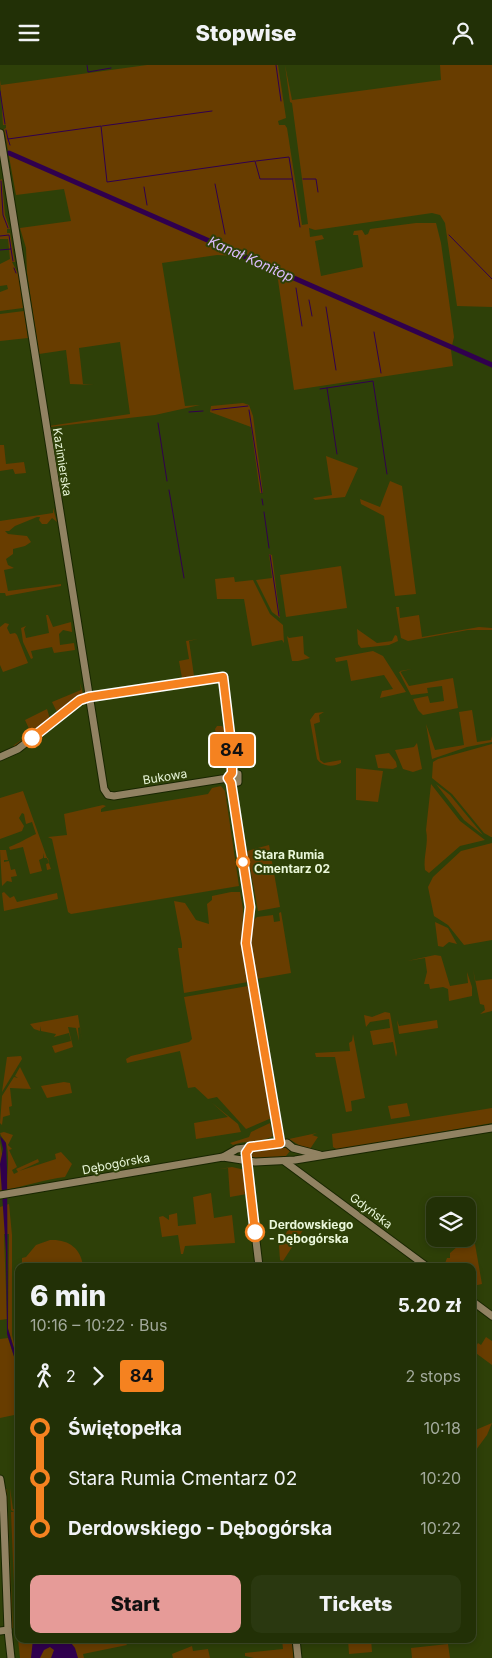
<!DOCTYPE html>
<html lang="en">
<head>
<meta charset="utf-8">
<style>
	:root { --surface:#223006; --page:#2a3810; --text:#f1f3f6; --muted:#a2a99b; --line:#3f4b28; --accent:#e69b98 }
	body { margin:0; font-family:Inter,sans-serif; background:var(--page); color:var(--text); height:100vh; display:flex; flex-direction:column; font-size:19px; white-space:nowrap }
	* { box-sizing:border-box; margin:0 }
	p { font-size:16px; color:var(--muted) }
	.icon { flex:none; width:28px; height:28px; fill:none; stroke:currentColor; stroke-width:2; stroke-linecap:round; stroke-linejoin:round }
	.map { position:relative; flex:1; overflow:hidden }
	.sheet { position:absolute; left:15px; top:1198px; width:461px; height:380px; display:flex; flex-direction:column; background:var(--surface); border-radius:10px; box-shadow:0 2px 8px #0003,0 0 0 1px var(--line) }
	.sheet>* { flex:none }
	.badge { padding:0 10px; border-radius:4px; font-size:18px; line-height:32px }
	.fabs { position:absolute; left:426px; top:1132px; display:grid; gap:10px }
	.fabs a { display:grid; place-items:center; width:50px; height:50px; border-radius:10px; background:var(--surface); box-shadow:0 2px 8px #0003,0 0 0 1px var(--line); font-size:25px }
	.map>.badge { position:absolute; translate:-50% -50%; box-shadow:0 0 0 2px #fff }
	.legs { display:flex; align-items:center; gap:8px; height:55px; padding:0 15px; font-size:16px }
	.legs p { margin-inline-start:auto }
	.summary { display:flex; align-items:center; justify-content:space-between; height:85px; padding:0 15px }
	h1 { font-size:28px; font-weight:800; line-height:38px }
	.primary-button { display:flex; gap:10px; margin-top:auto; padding:10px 15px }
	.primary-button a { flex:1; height:58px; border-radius:10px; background:var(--accent); color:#111; font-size:20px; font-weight:800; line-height:58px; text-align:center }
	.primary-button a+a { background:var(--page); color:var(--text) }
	ul { padding:0 15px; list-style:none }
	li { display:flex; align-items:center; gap:18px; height:50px; font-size:19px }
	li i { display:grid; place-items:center; width:8px; height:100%; margin:0 6px; background:currentColor }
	li i::after { content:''; width:12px; height:12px; margin:-6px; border:4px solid; border-radius:50%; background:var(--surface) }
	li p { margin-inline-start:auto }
	li:first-child i { background:linear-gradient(#0000 50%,currentColor 0) }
	li:last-child i { background:linear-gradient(currentColor 50%,#0000 0) }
	header { display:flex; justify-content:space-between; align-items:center; height:65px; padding:0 15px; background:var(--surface); font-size:22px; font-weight:800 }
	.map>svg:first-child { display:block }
	.green { fill:#683d00 }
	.water { fill:#30004e }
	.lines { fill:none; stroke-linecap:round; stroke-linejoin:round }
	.stream { stroke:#30004e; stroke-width:1 }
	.canal { stroke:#30004e; stroke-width:5 }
	.secondary-casing { stroke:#182600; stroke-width:9 }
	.secondary { stroke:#918262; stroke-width:7 }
	.line-1-casing { stroke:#fff; stroke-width:11 }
	.line-1 { stroke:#f58220; stroke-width:8 }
	.stop-1-dot { fill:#fff; stroke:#f58220; stroke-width:2.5 }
	.labels { text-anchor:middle; stroke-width:4; stroke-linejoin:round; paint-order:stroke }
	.street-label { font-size:12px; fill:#eaf7da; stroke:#2e4008 }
	.stop-label { font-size:12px; font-weight:bold; fill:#eaf7da; stroke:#2e4008; text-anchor:start }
	.water-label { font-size:14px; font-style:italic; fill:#dbbbfc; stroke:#2e4008 }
</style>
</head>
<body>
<header><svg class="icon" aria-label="menu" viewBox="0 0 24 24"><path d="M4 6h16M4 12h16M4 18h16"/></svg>Stopwise<svg class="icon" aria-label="person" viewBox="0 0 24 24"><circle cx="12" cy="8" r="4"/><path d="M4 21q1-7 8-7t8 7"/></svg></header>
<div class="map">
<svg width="492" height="1593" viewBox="0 0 492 1593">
	<rect width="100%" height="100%" fill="#2e4008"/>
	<g class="green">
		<path d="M147,0H278L286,53L278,56L279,60H285L287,63L302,160L308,159L292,38L290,37L285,0L292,35L441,15L440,0H492V242L457,241L445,158L440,150L432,148L315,165L309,163L310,172L322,170L324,174L315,176L321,211L363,202L358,170H353L354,166L362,165L365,170L368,169L370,164L416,158H436L441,178L454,272L451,285L453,301L294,325L277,208L238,191L217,190L162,198L185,341L200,340L155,350L50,362L49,361L130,349L120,277L79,283L83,319L94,320L70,319L66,285L39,289L27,208L26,183L20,163L71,156L64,124L16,130L4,64L6,63V60H3L0,15L1,20Z"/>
		<path d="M2,114L5,150L10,164H7V168H10L15,197H12L19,210L23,243L0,246V227L8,224L7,220L0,221V199L10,194L8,174H0V115Z"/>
		<path d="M24,246L28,273L0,276V249Z"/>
		<path d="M243,338L249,340L253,351L263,428H260L251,362L210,347L211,341Z"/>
		<path d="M0,380H4L6,399L24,397L26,408L15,409L13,404L0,406Z"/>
		<path d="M326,391L358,403L345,432L315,435L313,433L332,430Z"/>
		<path d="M390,416L402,421L416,529L395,531L384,451L361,439L360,434L380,442Z"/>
		<path d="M53,443L57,457L52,453L47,459H42L39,455L40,452H37L15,461L9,466H5L8,469L27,471L31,477L25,481L13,484V489L6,494L8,500L14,503L4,505L8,526L61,519V521L6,531L5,528H0V456L53,448Z"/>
		<path d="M269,489L272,490L280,553L272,547L256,515L272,513Z"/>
		<path d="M341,501L347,543L286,552L280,510Z"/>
		<path d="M234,512L235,517L253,515L270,549L283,560L284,578L282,575L252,581L244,534H217L215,514Z"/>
		<path d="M396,542H399L400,553L419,550L422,572L479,562L492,563V565H468L408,576L401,573Z"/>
		<path d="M46,550H48L53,562L71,557L72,567L63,565L59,569L60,580L74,578L75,585L54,588L52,582L31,586L33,593L31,594L23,577L21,563L26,561L24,564L26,573L49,568Z"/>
		<path d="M5,558L9,559L7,563L10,569L15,568L17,570L28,598L3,607L0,600V562Z"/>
		<path d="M357,564L377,578L392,576L395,570L397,571L398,576L389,580L361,583L358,579Z"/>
		<path d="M287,571L289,573L303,571L304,589L310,593L298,596H292Z"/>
		<path d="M198,574L189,576L194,611L182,613L179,596L189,594L186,576Z"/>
		<path d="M373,586L383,591L406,627L380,633L382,626L393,624L384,610L351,616L347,595L336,597L335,593Z"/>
		<path d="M412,604L400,606L409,621L453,613L458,643L423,650L418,645L413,634L428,631L430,638L444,636L442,621L427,623L428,628L411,630L399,607Z"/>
		<path d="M80,618L83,629L60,647H57L52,637L81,625Z"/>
		<path d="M47,644L50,654L16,682L13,681L31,668L25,655Z"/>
		<path d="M472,645L477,677L491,675L492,671V677L467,682L432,694L426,659L435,685L464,680L459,647Z"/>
		<path d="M324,647L319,650L320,657L314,659L320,695L324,698L341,695V698C334,702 322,702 317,694L310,655L315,648Z"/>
		<path d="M217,661H222L225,665L226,700L228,701L226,706L223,687L219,688L215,664Z"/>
		<path d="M417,678L422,704L413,707L403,704L395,685L414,682Z"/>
		<path d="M492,679V772H491L484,768L452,729L432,713L433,697L438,694Z"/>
		<path d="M389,688L396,697L397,702L393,704L378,703L375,690Z"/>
		<path d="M356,703L383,706L378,737L356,735Z"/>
		<path d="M431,719L460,756L485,775L460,781L429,808L425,805C423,791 429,779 426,765Z"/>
		<path d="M436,719L450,730L483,770L464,755Z"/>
		<path d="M221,721L225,726L239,821L71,849L68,847L52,774L48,772L67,770L64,749L103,740L106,741L101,744V747L208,729L212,723Z"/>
		<path d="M23,726L51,804L47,805L46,799L49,798L48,793H44L43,788V793L39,795L42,806L30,809L23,782L10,785L9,782C20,778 27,773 36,769L32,757L26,759L24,749L22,748L19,753L24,761L22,766L0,774V733Z"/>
		<path d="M492,778V875L464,880L448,860L434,851L428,822L433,812L461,786Z"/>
		<path d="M269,780L280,842L258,846L247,786Z"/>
		<path d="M0,785H6L8,795H4V797L9,796L11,805L15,804L17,811L11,812L12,817L7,816L2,821Z"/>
		<path d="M4,827L10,833L14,831L17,837L57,828L58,834L4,846L2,828Z"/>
		<path d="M231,827H240L243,844L242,884L248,917L184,928L178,883H182V879L174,836L185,838L196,855L209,859L207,839L212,835V831Z"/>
		<path d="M281,847L291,908L256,914L250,879L253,856L257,852L273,850L274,857L280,856L279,848Z"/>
		<path d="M435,857L448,863L457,879L449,877L443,882L438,881Z"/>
		<path d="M435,890L441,891L450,921L468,918L467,907L472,922V931L449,936L448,924L443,922L430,924L429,919H424L427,907L425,893L407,896Z"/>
		<path d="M473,904L475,916L492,914V946L480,949L485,945L484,940L480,939Z"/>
		<path d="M248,921L249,927H251L265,999L262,1004L270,1049H274V1052L246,1064L217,1032L208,1034L195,1022L188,1023L180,986L127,998L126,994L131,991L189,977L192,974L184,932Z"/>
		<path d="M385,947L390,948L397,988L396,992L393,977L373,980L370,966L390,963L389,954L370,957L366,962L364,950L372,952Z"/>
		<path d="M78,950L82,976L80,962L78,963L79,976L76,963L68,962L73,982L55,988L52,981L71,976L69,968L54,972L56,969L41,966L40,961V966L34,964L30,959Z"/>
		<path d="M397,955L399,961L437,955L438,963L399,969L400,976Z"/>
		<path d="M353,969L365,1033L351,1036L352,1046L346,1047L335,992H316L315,988L350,986L349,978L352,976Z"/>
		<path d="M21,991L22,994L2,1027L7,992Z"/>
		<path d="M20,1002L31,1024L10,1023L12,1041L9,1042L10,1050L3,1052L2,1060L0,1058L2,1031L14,1012L18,1013L15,1011Z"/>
		<path d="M64,1017L70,1018L72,1028L47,1033L41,1021Z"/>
		<path d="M211,1037L238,1059L241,1067L196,1074L194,1058L228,1052Z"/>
		<path d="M407,1038L410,1051L391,1054L388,1041Z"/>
		<path d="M492,1043V1058L338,1085L333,1082L332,1069Z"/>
		<path d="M270,1058L273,1071C262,1078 243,1075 233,1080L230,1078L249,1072L251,1067Z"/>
		<path d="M4,1067L13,1070L8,1080L12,1084L9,1085L17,1102L12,1105L14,1109L18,1107L16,1104L38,1094L39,1097L19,1106L56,1094L55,1089L61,1087L72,1099L65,1112C46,1114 23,1122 0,1126V1077L7,1118C7,1107 10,1090 6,1078C4,1074 1,1072 0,1068Z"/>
		<path d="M317,1068L312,1070L318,1072L310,1084L302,1082L289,1074Z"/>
		<path d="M285,1081L290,1086L286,1091L254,1095L249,1091L253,1085Z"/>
		<path d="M232,1102L245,1105L247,1129L230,1132L228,1103L219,1104Z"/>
		<path d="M211,1128L214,1153L232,1150L235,1178L185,1181L183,1189H181L178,1170L162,1172L159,1152L163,1151L169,1155V1150L177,1148L178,1161L196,1159L193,1132Z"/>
		<path d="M9,1139L12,1170V1270L19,1300L8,1263L9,1169H4L7,1254L0,1255V1142Z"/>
		<path d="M294,1154L305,1162L283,1196L280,1195L279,1181Z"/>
		<path d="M50,1175C68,1174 81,1183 83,1201H22V1193L26,1192L36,1180Z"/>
		<path d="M475,1179L482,1219L473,1221L472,1201H444L447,1193H450V1188L458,1181Z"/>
		<path d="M486,1272L492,1276V1300L473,1286L478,1278L481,1280Z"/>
		<path d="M8,1273L17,1301L14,1302V1304L19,1303V1349L0,1353V1274Z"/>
		<path d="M492,1358L487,1370L473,1389V1366Z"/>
		<path d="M10,1423L13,1444H19V1574H123L127,1580L83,1589L84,1593H20L15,1546L11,1447H14L11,1445Z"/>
		<path d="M7,1424L13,1563H11L4,1425Z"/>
		<path d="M282,1574H292L294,1593H254L245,1591V1588L283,1584Z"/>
		<path d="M348,1574H371L372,1587L349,1589Z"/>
		<path d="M448,1579L450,1593H412L411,1583Z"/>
		<path d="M192,1581L193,1586L208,1584L210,1593H173L172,1589Z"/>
	</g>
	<g class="water">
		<path d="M0,1071L6,1078L7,1104L8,1264L19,1300L17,1301L7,1269L6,1187L0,1099L3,1084Z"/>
		<path d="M33,1574H68L75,1583L78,1593H51L54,1585L50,1582L44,1585L40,1593H31Z"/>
	</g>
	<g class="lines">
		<g class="stream">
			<path d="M87,0L88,7L111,3"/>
			<path d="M276,0L281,36"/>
			<path d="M0,26L5,59"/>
			<path d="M102,61L212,46"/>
			<path d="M6,65L8,74L101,61L107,117L255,96L260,114H292"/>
			<path d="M8,74L10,80"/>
			<path d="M256,96L289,92L300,162"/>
			<path d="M303,114H316L318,127"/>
			<path d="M1,116L3,150L8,163"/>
			<path d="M215,119L225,169"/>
			<path d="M144,122L147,140"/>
			<path d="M449,170L492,214"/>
			<path d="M0,171L9,170L11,184L0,185"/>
			<path d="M11,184L13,196"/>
			<path d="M14,203L16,208"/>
			<path d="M296,223L302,261"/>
			<path d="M309,235L312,251"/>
			<path d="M326,242L336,305"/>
			<path d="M374,267L381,308"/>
			<path d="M327,323L337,389"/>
			<path d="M320,324L373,316L387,409"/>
			<path d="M212,345L248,341"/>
			<path d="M249,345L262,428"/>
			<path d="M189,347L203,346"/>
			<path d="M158,358L167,416"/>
			<path d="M169,425L184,513"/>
			<path d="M262,434L263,440"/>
			<path d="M264,447L269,483"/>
			<path d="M270,490L279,551"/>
		</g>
		<path class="canal" d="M9,88L492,300"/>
		<defs>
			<g id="secondary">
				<path d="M0,68L104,724L108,730L114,731L228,713"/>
				<path d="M0,692L18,684L81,635L89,632"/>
				<path d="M228,713L231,718L250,842L246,878L281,1078"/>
				<path d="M228,713L232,708L238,709V717L231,718"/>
				<path d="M250,1082L246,1092L259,1201"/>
				<path d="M223,1092L237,1084L287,1078L293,1083L320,1090"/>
				<path d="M284,1096L426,1201"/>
				<path d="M0,1130L223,1092L255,1097L295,1095L492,1063"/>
				<path d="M472,1236L492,1251"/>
				<path d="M0,1414L3,1432L8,1565L11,1593"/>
				<path d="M0,1566L8,1565"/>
				<path d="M296,1574L298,1593"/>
			</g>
		</defs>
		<use href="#secondary" class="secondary-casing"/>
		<use href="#secondary" class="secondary"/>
	</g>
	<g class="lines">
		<defs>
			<path id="line-1" d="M32,673L80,635L89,632L223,612L232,687V708L228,713L231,718L250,842L246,878L280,1078L250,1082L246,1088L255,1167"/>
		</defs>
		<use href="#line-1" class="line-1-casing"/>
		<use href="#line-1" class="line-1"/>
	</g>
	<g class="stop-1-dot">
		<circle cx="32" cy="673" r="9"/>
		<circle cx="243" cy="797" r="6"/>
		<circle cx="255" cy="1167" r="9"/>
	</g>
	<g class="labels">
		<g class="street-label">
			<text transform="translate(62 397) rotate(81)" y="4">Kazimierska</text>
			<text transform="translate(165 712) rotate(-9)" y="4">Bukowa</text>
			<text transform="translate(116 1099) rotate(-11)" y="4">Dębogórska</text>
			<text transform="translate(371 1146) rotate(37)" y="4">Gdyńska</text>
		</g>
		<g class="stop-label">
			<text x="254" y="794">Stara Rumia<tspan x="254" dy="14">Cmentarz 02</tspan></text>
			<text x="269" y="1164">Derdowskiego<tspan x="269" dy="14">- Dębogórska</tspan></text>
		</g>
		<g class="water-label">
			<text transform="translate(251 194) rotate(24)" y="5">Kanał Konitop</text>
		</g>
	</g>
</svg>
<div class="fabs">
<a><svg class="icon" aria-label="layers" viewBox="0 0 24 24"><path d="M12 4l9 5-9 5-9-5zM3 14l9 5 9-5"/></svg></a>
</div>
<b class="badge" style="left:232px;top:685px;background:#f58220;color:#111">84</b>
<section class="sheet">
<div class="summary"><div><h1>6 min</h1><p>10:16 – 10:22 · Bus</p></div><b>5.20 zł</b></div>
<div class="legs"><svg class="icon" aria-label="walk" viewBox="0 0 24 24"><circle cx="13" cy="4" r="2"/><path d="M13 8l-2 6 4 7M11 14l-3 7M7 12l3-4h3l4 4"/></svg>2<svg class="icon" aria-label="forward" viewBox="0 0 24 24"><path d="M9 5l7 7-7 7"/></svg><b class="badge" style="background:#f58220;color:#111">84</b><p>2 stops</p></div>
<ul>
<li><i style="color:#f58220"></i><b>Świętopełka</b><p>10:18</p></li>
<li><i style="color:#f58220"></i><span>Stara Rumia Cmentarz 02</span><p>10:20</p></li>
<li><i style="color:#f58220"></i><b>Derdowskiego - Dębogórska</b><p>10:22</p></li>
</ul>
<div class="primary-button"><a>Start</a><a>Tickets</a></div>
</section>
</div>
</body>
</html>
